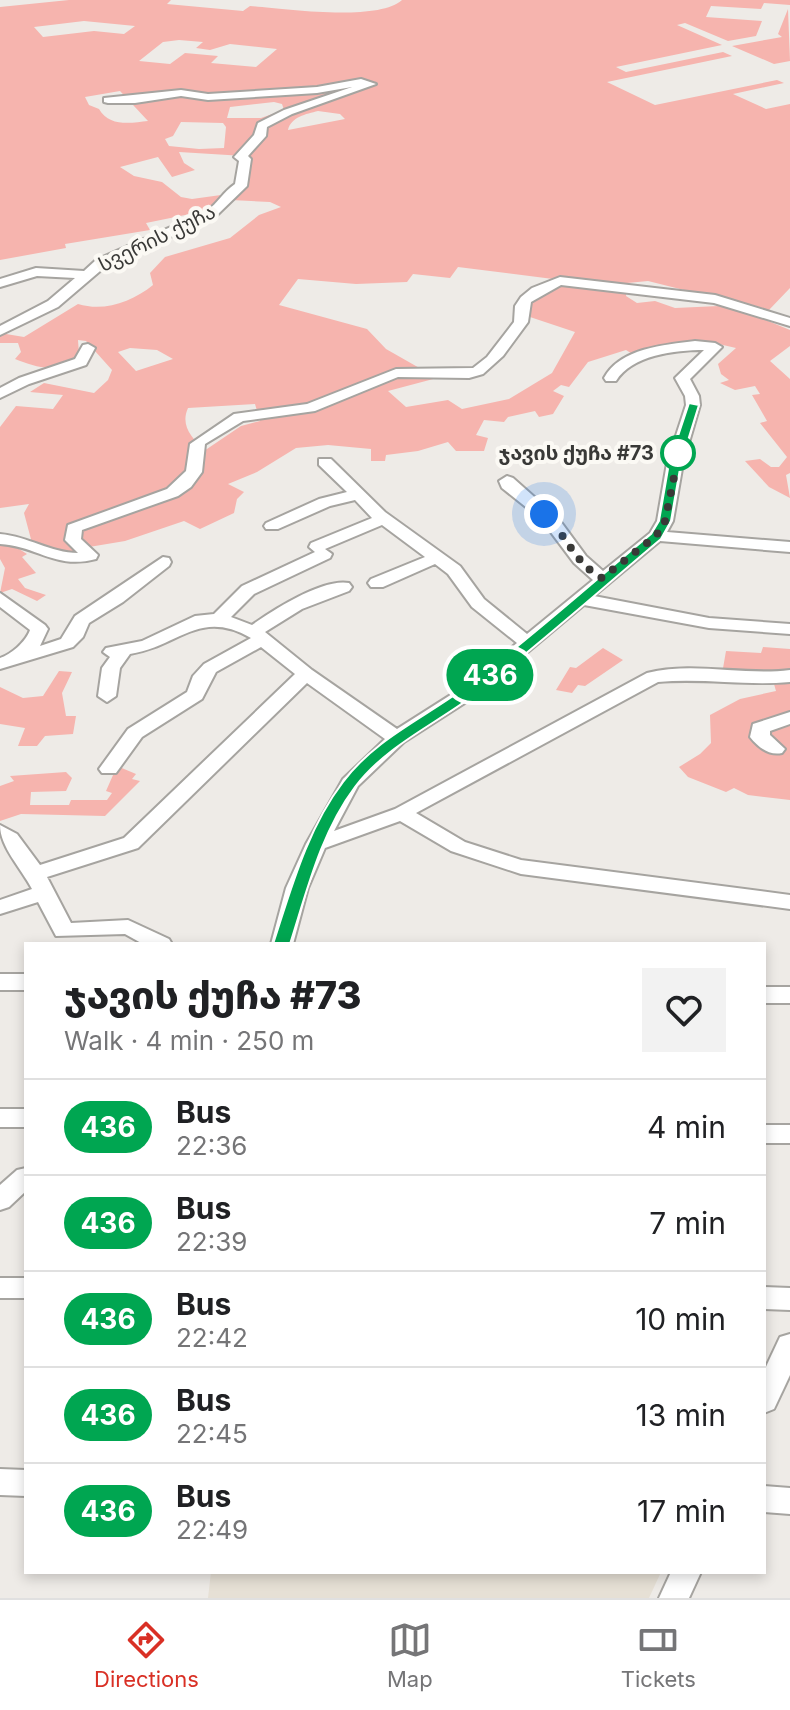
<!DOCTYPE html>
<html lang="en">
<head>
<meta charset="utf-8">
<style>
	:root { --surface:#fff; --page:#f2f2f2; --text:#202124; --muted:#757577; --line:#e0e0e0; --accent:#d93025 }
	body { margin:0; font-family:Inter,"Noto Sans Georgian",sans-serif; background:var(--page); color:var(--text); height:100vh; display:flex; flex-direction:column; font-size:30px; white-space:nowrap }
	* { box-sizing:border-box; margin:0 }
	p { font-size:26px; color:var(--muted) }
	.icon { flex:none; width:44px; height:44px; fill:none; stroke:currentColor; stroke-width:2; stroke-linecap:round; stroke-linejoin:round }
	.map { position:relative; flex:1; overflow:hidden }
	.drawer { position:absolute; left:24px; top:942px; width:742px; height:632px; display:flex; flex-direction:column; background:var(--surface); border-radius:0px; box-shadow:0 4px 12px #0003 }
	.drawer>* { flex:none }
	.badge { padding:0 16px; border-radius:26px; font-size:28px; line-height:52px }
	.you { position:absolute; width:40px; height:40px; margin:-20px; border:6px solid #fff; border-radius:50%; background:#1a73e8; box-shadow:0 0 0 12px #1a73e833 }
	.map>.badge { position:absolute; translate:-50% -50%; box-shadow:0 0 0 4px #fff }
	.round { display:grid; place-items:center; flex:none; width:84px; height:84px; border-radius:0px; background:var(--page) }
	.headline { display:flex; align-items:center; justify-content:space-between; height:136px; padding:0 40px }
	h1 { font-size:38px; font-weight:800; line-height:60px }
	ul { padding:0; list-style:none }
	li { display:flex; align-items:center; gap:24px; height:96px; padding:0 40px; border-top:2px solid var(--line) }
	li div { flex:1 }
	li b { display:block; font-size:30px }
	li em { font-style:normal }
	li .badge { min-width:88px; font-weight:700; text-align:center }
	.tabs { display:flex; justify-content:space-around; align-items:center; height:112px; border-top:2px solid var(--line); background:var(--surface); font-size:22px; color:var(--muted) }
	.tabs a { display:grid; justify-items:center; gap:4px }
	.tabs .active { color:var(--accent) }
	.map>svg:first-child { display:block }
	.built { fill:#e6e0d5 }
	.green { fill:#f6b4ae; fill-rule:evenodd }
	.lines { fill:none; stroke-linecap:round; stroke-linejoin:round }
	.minor-casing { stroke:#a6a4a0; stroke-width:4 }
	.minor { fill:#fff; fill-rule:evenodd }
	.line { fill:#00a651; stroke:#fff; stroke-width:2 }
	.walk { stroke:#393937; stroke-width:8; stroke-dasharray:0 14.4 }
	.stop-dot { fill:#fff; stroke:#00a651; stroke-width:4 }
	.labels { text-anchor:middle; stroke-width:8; stroke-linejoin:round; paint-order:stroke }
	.far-street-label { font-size:20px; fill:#393937; stroke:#fbf9f4 }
	.far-stop-label { font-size:20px; font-weight:bold; fill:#393937; stroke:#fbf9f4; text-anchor:end }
</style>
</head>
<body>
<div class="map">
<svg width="790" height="1598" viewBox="0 0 790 1598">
	<rect width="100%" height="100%" fill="#eeebe7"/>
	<path class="built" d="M211,1572H661L649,1598H208Z"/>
	<g class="green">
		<path d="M69,0H171L167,4L243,11L250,6C284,9 378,22 402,0H790V5L764,3L761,9L711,6L706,17L762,21L756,36L728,41L685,23L677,25L722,45L616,67L626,72L723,52L732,56L607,82L655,105L777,80L784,83L733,94L766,109L790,104V288L768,311L648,281L627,283L626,296L637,303L655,301L675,308L719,306L749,313L790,330V346L770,361L790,379V473L786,475L790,498L769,487L745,461L760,459L771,467H779L787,457L760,423L767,421L752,395L760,394L755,386L735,390L720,383L729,380L721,374L718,364L736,348L710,342L634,355L626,350L588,362L569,387L561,385L553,391L564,396L553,414L539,417L535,411L508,417L504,422L484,420L476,435L488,438L484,451H456L448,442L418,451L386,455L385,461H371V449L328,445L296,448L257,472L228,484L244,492L237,499L234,513L200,529L184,521L125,541L89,547L71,556L32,543L24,513L29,504L0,508V427L16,406L53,409L63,395L30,392L44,383L94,393L108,380L112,370L86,341L78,340L79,354C59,375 38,368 15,359L21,352L18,343H0V333L24,337L78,304C104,312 132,302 153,285L150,273L165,257L230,238L259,215L281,207L270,202L231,200L244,156L179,152L184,163L195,170L172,177L158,157L120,167L134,176L162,182L181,197L192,199L221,195L220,201L202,216L190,214L146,223L150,230L65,244L66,248L0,260V7ZM84,21L135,26L124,34L94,31L43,37L34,27ZM179,40L203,42L196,48L210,50L230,44L277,49L256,67L211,63L218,56L185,53L170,64L139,61L163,42ZM120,91L148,121C131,123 109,127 99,109L89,105L85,97ZM274,102L282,104L284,110L261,118H227L230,107ZM318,111L340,114L345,119L288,130C291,117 306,114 318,111ZM181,122L223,123L226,127L224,148L199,149L169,146L165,139L173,136ZM458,267L553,279L515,312L575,332L552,373L509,399L462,409L448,400L406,407L388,391L437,378L386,349L367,329L279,305L298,279L356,284L407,282L413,274L450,278ZM130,348L157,350L173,359L136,371L118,352ZM255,404L260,421L241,426L204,451C192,437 180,426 188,408Z"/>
		<path d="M788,9L790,61L774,64L732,46L782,37L778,34Z"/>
		<path d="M8,542L27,554L22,557L36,573L18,579L25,588L46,595L37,601L12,589L0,593L5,568L0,559V543Z"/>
		<path d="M763,647L790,649V674H722L726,651L761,653Z"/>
		<path d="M603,648L623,660L585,686L578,685L572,693L556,690L570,667L576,668Z"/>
		<path d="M59,671L72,672L62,693L66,716H76L73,734L45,736L37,746H18L25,728L0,724V687L23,698L43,696Z"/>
		<path d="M790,680V800L748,795L734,788L726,792L688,777L679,767L700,754L711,743L710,715L740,699L776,691L774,684Z"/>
		<path d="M117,766L136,774L132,779L140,781L105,816L21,814L0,821V786L14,781L10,776L66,772L72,778L66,791L31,792L30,805H69L71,800H107L112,793L106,791Z"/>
	</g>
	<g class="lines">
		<defs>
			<g id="minor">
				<path d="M361,79L376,84L292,114L267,127L266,136L248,156L251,159L247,186L215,217L106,266L58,307L0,335V326L48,301L75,278L37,276L0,287V279L36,268L84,271L96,260L207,211C218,203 223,192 235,184L239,161L234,157L254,135L258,123L284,110L352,87L317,93L208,100L181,96L135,103H108L104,102V98L181,90L208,94L317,87Z"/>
				<path d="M560,277L715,295L790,318V326L714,303L561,285L531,302L528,322L503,356L483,374L469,378L398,377L315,411L243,421L205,444L202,472L191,487L178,496L82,530L81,539L98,555L96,559C56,570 37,546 0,544V534C27,536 51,553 78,553L65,540L68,525L167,489L186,471L190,444L234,414L307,404L396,369L473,368L487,357L514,322L515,306L521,297L532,288Z"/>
				<path d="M695,341L715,343L722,347L690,379L699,396L700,405L683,463L673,521L667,532L790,542V552L660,541L594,596L709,618L790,624V634L709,628L584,605L474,697L404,742L358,786L334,831L395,809L647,673C694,661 743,676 790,670V682C746,686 703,678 658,682L416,813L465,842L521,860L790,895V909L521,874L451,851L400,821L325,848L308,888L293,944H271L286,888L306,844L343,779L385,739L307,683L138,848L47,877L71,923L128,920L169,939L172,944H143L125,934L56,936L38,902L0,914V900L32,889C21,868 0,847 0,825L17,834L40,865L124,838L295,674L261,647L216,672L202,699L142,737L116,773H102L99,769L128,729L187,692L193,676L204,664L251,638C200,608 179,646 130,654L120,668L116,696L107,702L98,696L102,668L110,657L103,652L106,648L142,641L195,616L214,614L242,586L315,552L309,547L311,543L372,518L355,500L330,506L278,529H266L264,526L266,523L319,499L347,492L319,465V459H331L385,512L460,566L484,599L527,634L593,580L574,563L541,519L502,488L499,481L507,476L513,478L558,518L586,556L603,571L650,533L657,521L667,463L686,405L685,396L675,378L704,350C675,350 632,355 616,381H606L604,378C620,348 664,345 695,341ZM382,525L425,557L371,579L368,583L371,587H383L435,564L448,574L472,607L517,643L460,689L397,729L312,670L265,632L302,609L349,591L352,587L349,583C323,578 273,610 252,625L231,617L254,594L330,558L332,554L325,549Z"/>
				<path d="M88,344L95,348L86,365L29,384L0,398V388L19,378L75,359L83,345Z"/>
				<path d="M163,557L169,558L171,562L169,566L123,602L89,623L83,637L73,647L0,669V658C10,655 26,642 30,630L0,607V593L45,625L48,629L40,646L61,639L75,616Z"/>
				<path d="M790,712V724L770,731V735L785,749L782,753C769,756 758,747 750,737L753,724Z"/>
				<rect x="0" y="974" width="26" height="16"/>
				<rect x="764" y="987" width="26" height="16"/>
				<rect x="0" y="1109" width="26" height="18"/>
				<rect x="764" y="1125" width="26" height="18"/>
				<path d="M26,1168V1191L9,1207L0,1210V1185L17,1170Z"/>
				<rect x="0" y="1278" width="26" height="20"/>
				<path d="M764,1287L790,1288V1310L764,1309Z"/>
				<path d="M790,1334V1375L774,1409L764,1413V1371L780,1337Z"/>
				<path d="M0,1469L26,1470V1496L0,1495Z"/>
				<path d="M764,1486L790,1488V1514L764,1512Z"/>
				<path d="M671,1572H701L689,1598H659Z"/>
			</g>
		</defs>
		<use href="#minor" class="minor-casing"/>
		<use href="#minor" class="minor"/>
	</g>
	<path class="line" d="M689,403L699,405L681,463L671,521L661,539C599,591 538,646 474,695C434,725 386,746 355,787C321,832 307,891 290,944L288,948H276L273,944C291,889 307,829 343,782C374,740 422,719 463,689C528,641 589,585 651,534L659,521L669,463Z"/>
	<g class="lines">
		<path class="walk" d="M544,514C566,534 575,564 602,578L656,536L665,521L680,448L678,453"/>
	</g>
	<circle class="stop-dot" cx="678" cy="453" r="16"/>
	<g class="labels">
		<g class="far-street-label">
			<text transform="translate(157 238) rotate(-26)" y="7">სვერის ქუჩა</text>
		</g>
		<g class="far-stop-label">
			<text x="654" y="460">ჯავის ქუჩა #73</text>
		</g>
	</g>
</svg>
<div class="you" style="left:544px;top:514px"></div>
<b class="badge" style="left:490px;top:675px;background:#00a651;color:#fff">436</b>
<section class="drawer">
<div class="headline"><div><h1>ჯავის ქუჩა #73</h1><p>Walk · 4 min · 250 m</p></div><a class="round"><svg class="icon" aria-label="heart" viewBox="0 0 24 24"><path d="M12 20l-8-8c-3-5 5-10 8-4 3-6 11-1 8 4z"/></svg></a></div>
<ul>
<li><span class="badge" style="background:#00a651;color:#fff">436</span><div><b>Bus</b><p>22:36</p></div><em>4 min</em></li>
<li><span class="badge" style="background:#00a651;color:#fff">436</span><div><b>Bus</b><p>22:39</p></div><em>7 min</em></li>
<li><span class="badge" style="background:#00a651;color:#fff">436</span><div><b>Bus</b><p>22:42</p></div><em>10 min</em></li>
<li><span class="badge" style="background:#00a651;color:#fff">436</span><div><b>Bus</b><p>22:45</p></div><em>13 min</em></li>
<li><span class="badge" style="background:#00a651;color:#fff">436</span><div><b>Bus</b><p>22:49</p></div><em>17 min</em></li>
</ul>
</section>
</div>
<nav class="tabs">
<a class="active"><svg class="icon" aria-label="directions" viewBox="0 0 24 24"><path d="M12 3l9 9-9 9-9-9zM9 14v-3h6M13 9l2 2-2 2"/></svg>Directions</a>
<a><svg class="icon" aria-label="map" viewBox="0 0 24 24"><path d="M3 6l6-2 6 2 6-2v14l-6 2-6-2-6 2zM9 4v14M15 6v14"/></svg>Map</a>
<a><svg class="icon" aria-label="tickets" viewBox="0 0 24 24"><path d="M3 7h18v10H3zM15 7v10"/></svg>Tickets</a>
</nav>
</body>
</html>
